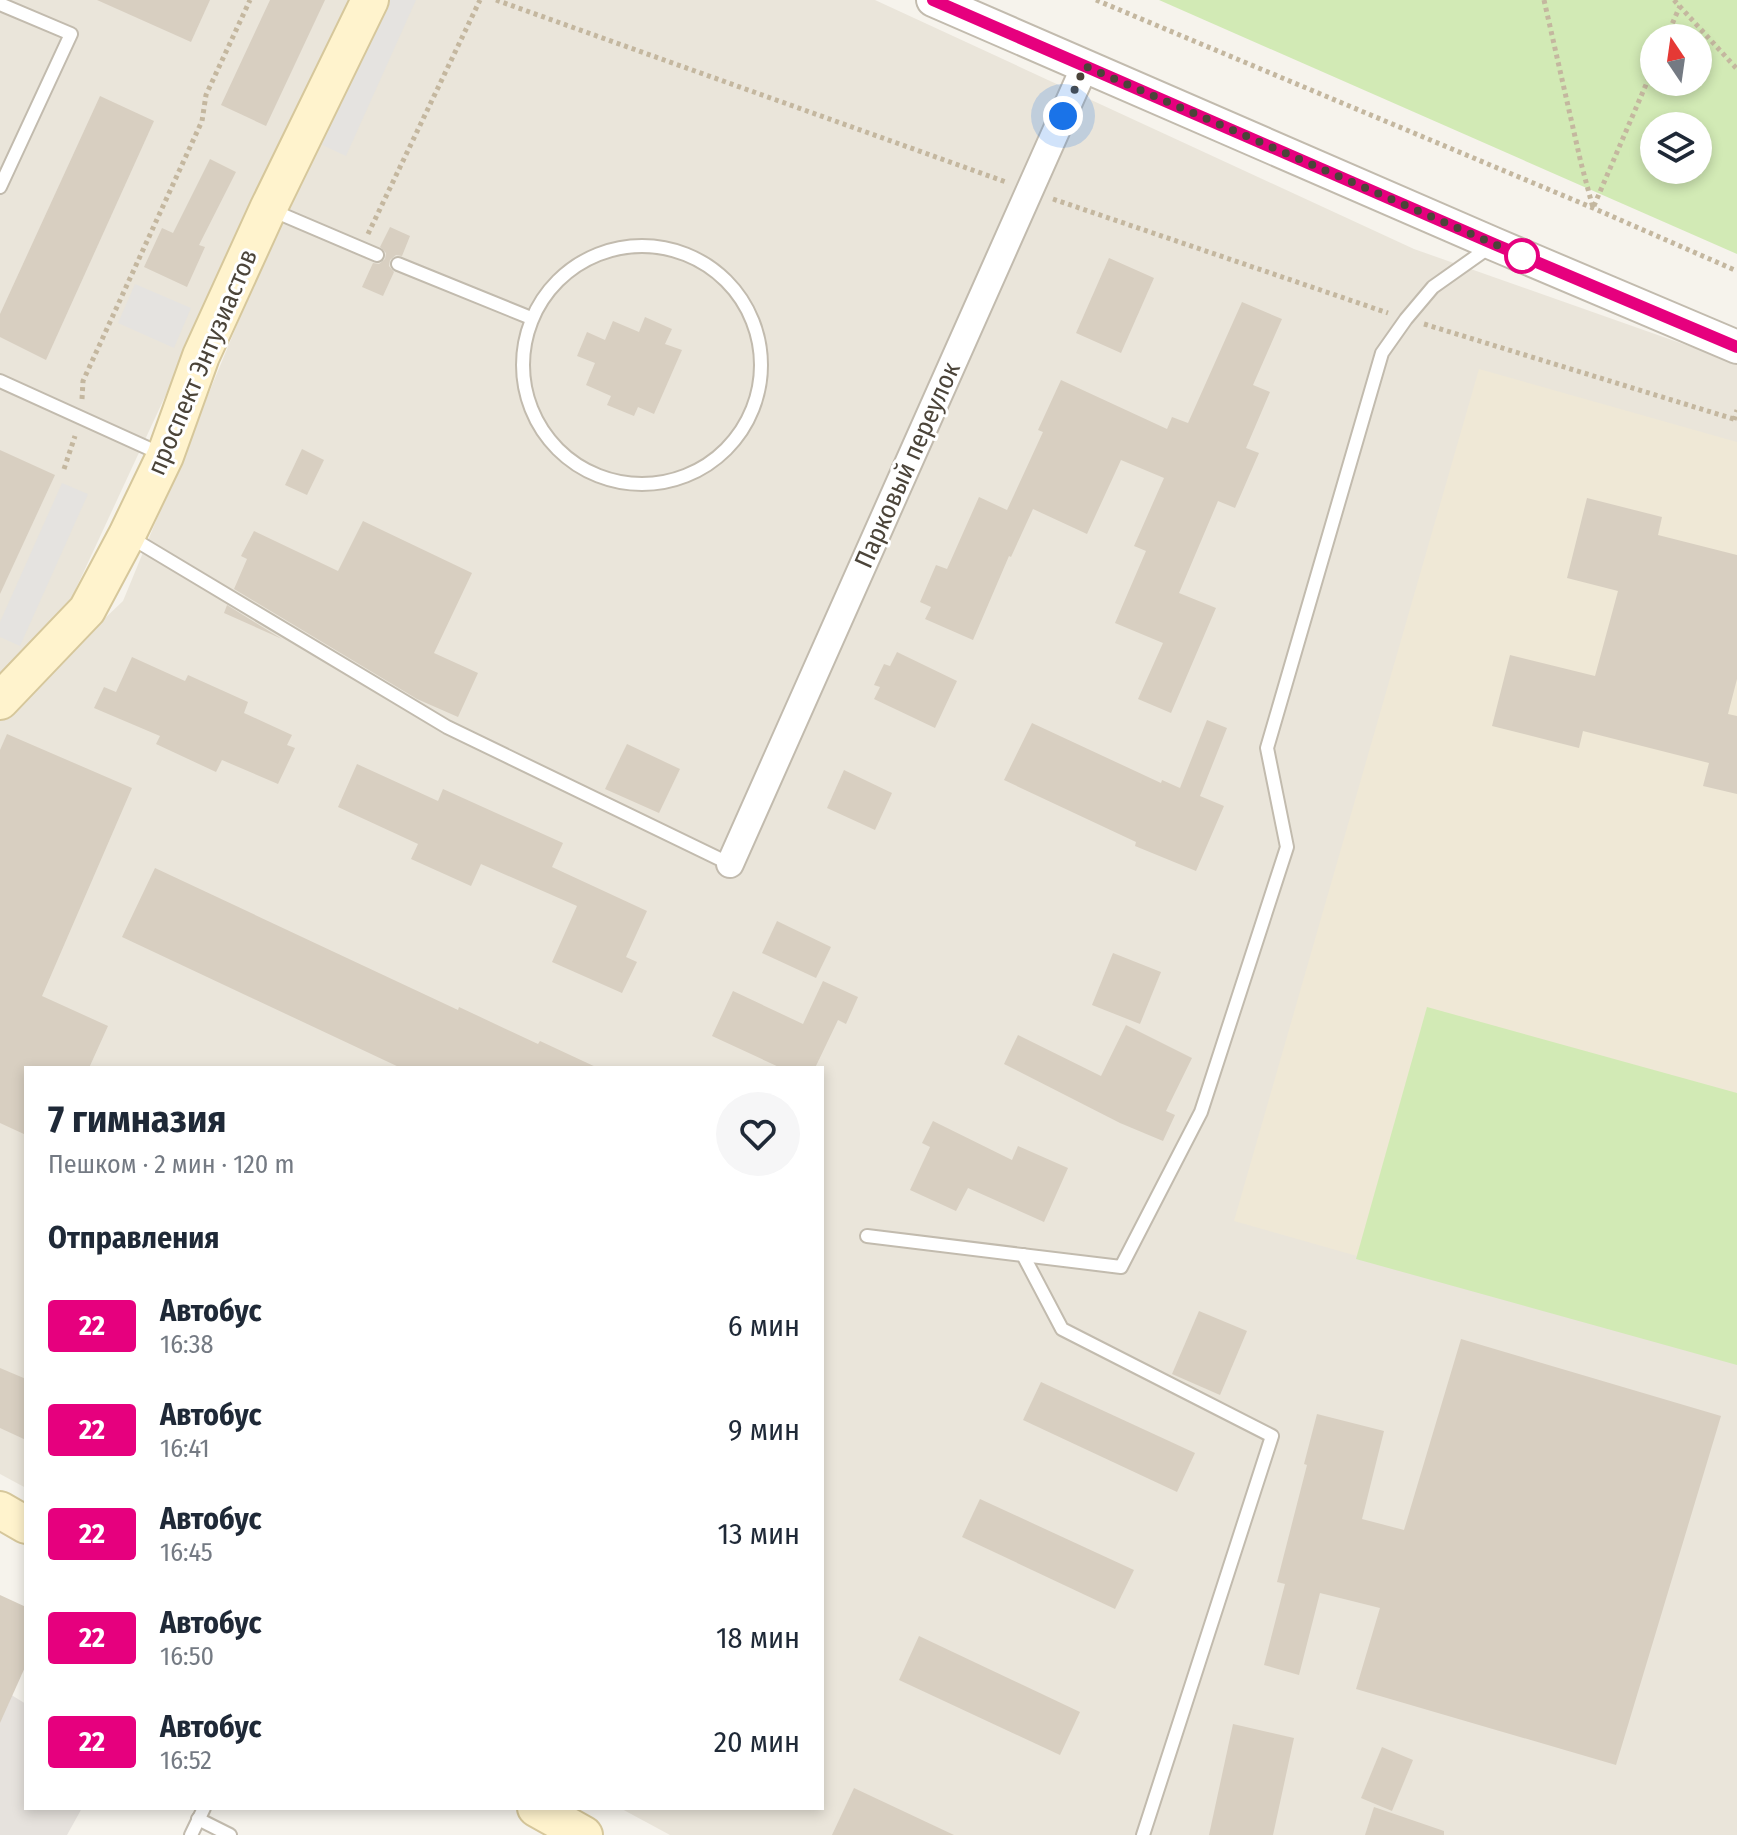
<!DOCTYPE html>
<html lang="ru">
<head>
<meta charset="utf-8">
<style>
	:root { --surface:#fff; --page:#f6f6f7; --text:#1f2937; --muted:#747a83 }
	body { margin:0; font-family:"Fira Sans Condensed",sans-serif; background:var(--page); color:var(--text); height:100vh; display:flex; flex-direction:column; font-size:30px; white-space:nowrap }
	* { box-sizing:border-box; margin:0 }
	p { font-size:26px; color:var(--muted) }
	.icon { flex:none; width:44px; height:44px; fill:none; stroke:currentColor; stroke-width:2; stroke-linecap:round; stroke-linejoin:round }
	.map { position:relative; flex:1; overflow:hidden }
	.drawer { position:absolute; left:24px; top:1066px; width:800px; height:744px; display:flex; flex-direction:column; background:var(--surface); border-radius:0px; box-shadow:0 4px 12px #0003 }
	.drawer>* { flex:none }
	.badge { padding:0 16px; border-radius:6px; font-size:28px; line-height:52px }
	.needle { width:52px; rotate:347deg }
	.buttons { position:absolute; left:1640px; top:24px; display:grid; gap:16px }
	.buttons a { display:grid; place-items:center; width:72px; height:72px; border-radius:50%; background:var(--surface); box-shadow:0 4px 12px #0003; font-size:40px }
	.you { position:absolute; width:40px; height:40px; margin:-20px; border:6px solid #fff; border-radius:50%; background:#1a73e8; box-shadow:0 0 0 12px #1a73e833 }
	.map>.badge { position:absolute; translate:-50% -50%; box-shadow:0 0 0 4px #fff }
	h2 { padding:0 24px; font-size:30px; line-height:72px }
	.round { display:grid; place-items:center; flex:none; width:84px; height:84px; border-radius:42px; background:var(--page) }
	.headline { display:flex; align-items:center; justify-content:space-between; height:136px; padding:0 24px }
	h1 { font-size:38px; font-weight:700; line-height:60px }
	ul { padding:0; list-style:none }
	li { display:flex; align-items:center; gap:24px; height:104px; padding:0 24px }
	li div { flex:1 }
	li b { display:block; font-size:30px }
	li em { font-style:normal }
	li .badge { min-width:88px; font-weight:700; text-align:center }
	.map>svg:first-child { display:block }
	.residential { fill:#eae5da }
	.industrial { fill:#e6e2dd }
	.education { fill:#efe8d6 }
	.green { fill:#d2eab5; fill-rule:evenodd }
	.parking { fill:#e5e3e0 }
	.building { fill:#d8cfc1 }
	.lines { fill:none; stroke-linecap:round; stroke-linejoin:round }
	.service-casing { stroke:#c2bbae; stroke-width:16 }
	.minor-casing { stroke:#c2bbae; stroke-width:30 }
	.tertiary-casing { stroke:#c2bbae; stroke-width:36 }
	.secondary-casing { stroke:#d6c79b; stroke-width:40 }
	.path { stroke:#c4b79f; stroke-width:5; stroke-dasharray:4 4; stroke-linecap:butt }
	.service { stroke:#fff; stroke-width:12 }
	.minor { stroke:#fff; stroke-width:26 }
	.tertiary { stroke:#fff; stroke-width:32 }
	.secondary { stroke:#fff3cd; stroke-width:36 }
	.line-casing { stroke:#fff; stroke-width:18 }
	.line { stroke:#e6007e; stroke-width:12 }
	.walk { stroke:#4b4439; stroke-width:8; stroke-dasharray:0 14.4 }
	.stop-dot { fill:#fff; stroke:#e6007e; stroke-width:4 }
	.labels { text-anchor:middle; stroke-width:6; stroke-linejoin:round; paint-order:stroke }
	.street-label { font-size:26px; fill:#4b4439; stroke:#fff }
</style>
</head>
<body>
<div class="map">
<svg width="1737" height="1835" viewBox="0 0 1737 1835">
	<rect width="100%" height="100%" fill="#f6f3ec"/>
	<g class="residential">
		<path d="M0,0H349L72,597L44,647L0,680Z"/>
		<path d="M371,0H875L1414,249L1737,363V1835H670L620,1808H822V1068H26V1488L0,1474V718L123,601Z"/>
	</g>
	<path class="industrial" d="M0,1688L26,1704V1808H82L67,1835H0Z"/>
	<path class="education" d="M1479,369L1737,442V1364L1234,1221Z"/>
	<g class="green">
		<path d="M1159,0H1737V254ZM1698,38V82H1654V38ZM1698,126V170H1654V126Z"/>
		<path d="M1427,1007L1737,1093V1365L1356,1259Z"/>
	</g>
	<g class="parking">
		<path d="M382,0H416L346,156L318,143Z"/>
		<path d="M135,284L191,308L174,348L118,323Z"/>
		<path d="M62,483L88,494L20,646L0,637V622Z"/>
	</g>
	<g class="building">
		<path d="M97,0H210L191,42Z"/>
		<path d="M270,0H325L266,126L221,105Z"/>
		<path d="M100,96L154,121L46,360L0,337V314Z"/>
		<path d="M210,159L236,172L199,245L205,247L187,287L144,267L162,228L173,233Z"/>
		<path d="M390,227L410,236L402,256L396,255L390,260L389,266L394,272L383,296L362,287L373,263L379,264L385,259L386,253L380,247Z"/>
		<path d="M1109,258L1154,278L1121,353L1076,333Z"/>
		<path d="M1242,302L1282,319L1253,385L1270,392L1246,448L1259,453L1235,508L1218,501L1179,593L1216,608L1171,713L1138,699L1163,643L1115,623L1146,551L1134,546L1164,478L1121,460L1087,534L1033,509L1011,557L1009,556L973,640L925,619L931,607L920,602L936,565L947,569L979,497L1007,510L1043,432L1038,430L1061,380L1167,429L1172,417L1188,423Z"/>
		<path d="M645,317L672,329L665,344L682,350L654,414L638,407L634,416L607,405L611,396L586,385L595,363L577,356L587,332L605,340L613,321L639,332Z"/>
		<path d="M302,449L324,460L307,495L285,485Z"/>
		<path d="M0,450L55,475L0,594Z"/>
		<path d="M1587,498L1662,517L1658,535L1737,555V679L1728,714L1737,716V794L1703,786L1709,763L1583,731L1579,748L1492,726L1510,655L1595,676L1618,591L1567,578Z"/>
		<path d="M363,521L472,573L434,653L478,673L458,717L417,699L234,589L247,559L241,556L254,531L338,571Z"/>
		<path d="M227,605L282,639L224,613Z"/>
		<path d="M897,652L957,681L935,728L874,699L880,687L874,685L884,664L890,666Z"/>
		<path d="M132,657L185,681L188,675L248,702L244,713L292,735L287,745L295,748L278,784L222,760L216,772L156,744L160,736L94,708L104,687L116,692Z"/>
		<path d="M1207,720L1227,728L1200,796L1224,806L1196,871L1135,846L1136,842L1004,780L1032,723L1161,783L1162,780L1180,788Z"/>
		<path d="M7,734L132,788L42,996L108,1026L89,1068H26V1135L0,1123V750Z"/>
		<path d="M627,744L680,769L659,813L605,789Z"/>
		<path d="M357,764L438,801L443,789L563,843L552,867L647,911L626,957L637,962L622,993L552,962L577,906L481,864L471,886L411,859L418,844L338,807Z"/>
		<path d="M844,770L892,793L875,830L827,808Z"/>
		<path d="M155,868L458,1010L459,1007L538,1044L540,1041L598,1068H401L122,937Z"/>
		<path d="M777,921L831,947L816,978L762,953Z"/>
		<path d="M1113,953L1161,972L1140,1024L1092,1005Z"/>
		<path d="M823,981L858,997L846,1024L838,1020L815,1068H781L712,1036L733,991L803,1024Z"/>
		<path d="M1126,1025L1192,1058L1166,1111L1175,1115L1163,1141L1120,1123L1004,1064L1018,1035L1101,1076Z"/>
		<path d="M933,1121L1012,1160L1018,1146L1068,1168L1044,1222L968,1188L956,1211L910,1190L930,1147L922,1143Z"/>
		<path d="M1199,1311L1247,1331L1220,1395L1172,1374Z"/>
		<path d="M1461,1339L1721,1416L1616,1765L1356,1689L1380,1608L1320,1593L1299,1675L1264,1665L1285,1584L1277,1582L1307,1465L1304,1464L1317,1414L1384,1431L1362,1519L1404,1530Z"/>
		<path d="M0,1368L26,1379V1440L0,1428Z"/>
		<path d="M1041,1382L1195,1453L1177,1492L1023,1420Z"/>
		<path d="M980,1499L1134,1570L1115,1609L962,1537Z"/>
		<path d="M0,1595L26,1607V1665L0,1723Z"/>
		<path d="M919,1636L1080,1712L1060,1755L899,1680Z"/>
		<path d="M1233,1724L1294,1738L1273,1835H1209Z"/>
		<path d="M1382,1747L1413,1760L1392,1811L1361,1798Z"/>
		<path d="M854,1788L954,1835H832Z"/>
		<path d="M1374,1807L1444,1831V1835H1365Z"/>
	</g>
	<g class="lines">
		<defs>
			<g id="service">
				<path d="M0,4L71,34L0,187"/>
				<path d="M269,209L377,255"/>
				<circle cx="642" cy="365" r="119"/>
				<path d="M398,264L531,318"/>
				<path d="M0,381L161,454"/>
				<path d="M130,537L447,727L730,864"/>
				<path d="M867,1236L1121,1267L1201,1112L1287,847L1267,748L1382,353L1406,319L1433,287L1491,246"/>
				<path d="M1023,1255L1062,1329L1272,1436L1143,1835"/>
				<path d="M198,1819L230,1835"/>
				<path d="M191,1835L204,1808"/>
			</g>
			<path id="minor" d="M730,864L1085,66"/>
			<path id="tertiary" d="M933,0L1494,244L1737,347"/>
			<g id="secondary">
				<path d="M0,701L87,610L127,535L165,456L201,356L268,209L370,0"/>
				<path d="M0,1510L26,1525"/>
				<path d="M536,1808L584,1835"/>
			</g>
		</defs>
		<use href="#service" class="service-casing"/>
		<use href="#minor" class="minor-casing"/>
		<use href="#tertiary" class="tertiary-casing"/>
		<use href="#secondary" class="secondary-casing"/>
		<g class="path">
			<path d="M496,0L1006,182"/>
			<path d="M1096,0L1593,208L1737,271"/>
			<path d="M1544,0L1581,163L1593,208L1654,66"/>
			<path d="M1674,0L1737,69"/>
			<path d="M1666,38L1680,6"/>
			<path d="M1053,199L1388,313"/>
			<path d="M368,234L480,0"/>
			<path d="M1424,324L1737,420"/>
			<path d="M82,399L83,381L202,121L206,95L250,0"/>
			<path d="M1734,420L1737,410"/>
			<path d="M64,469L75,436"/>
		</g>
		<use href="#service" class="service"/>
		<use href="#minor" class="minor"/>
		<use href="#tertiary" class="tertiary"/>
		<use href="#secondary" class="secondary"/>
	</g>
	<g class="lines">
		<defs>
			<path id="line" d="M933,0L1494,244L1737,347"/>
		</defs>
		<use href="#line" class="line-casing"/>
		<use href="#line" class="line"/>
		<path class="walk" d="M1063,116L1085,66L1522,256"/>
	</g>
	<circle class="stop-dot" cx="1522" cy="256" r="16"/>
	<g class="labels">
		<g class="street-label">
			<text transform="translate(202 362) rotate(-67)" y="9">проспект Энтузиастов</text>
			<text transform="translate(907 465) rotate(-66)" y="9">Парковый переулок</text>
		</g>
	</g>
</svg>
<div class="buttons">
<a><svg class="needle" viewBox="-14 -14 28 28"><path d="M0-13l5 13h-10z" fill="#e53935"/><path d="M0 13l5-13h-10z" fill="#747a83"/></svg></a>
<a><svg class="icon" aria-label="layers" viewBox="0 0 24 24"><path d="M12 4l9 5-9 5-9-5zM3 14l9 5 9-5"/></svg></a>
</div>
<div class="you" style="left:1063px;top:116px"></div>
<section class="drawer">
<div class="headline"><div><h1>7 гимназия</h1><p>Пешком · 2 мин · 120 m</p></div><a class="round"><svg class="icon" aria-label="heart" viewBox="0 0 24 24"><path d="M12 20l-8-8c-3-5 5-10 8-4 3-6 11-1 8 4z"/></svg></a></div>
<h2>Отправления</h2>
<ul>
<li><span class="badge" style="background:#e6007e;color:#fff">22</span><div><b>Автобус</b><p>16:38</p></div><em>6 мин</em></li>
<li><span class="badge" style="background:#e6007e;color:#fff">22</span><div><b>Автобус</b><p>16:41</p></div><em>9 мин</em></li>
<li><span class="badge" style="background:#e6007e;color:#fff">22</span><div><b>Автобус</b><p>16:45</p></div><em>13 мин</em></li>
<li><span class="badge" style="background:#e6007e;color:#fff">22</span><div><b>Автобус</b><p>16:50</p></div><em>18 мин</em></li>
<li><span class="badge" style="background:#e6007e;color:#fff">22</span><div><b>Автобус</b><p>16:52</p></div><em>20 мин</em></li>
</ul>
</section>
</div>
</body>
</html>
